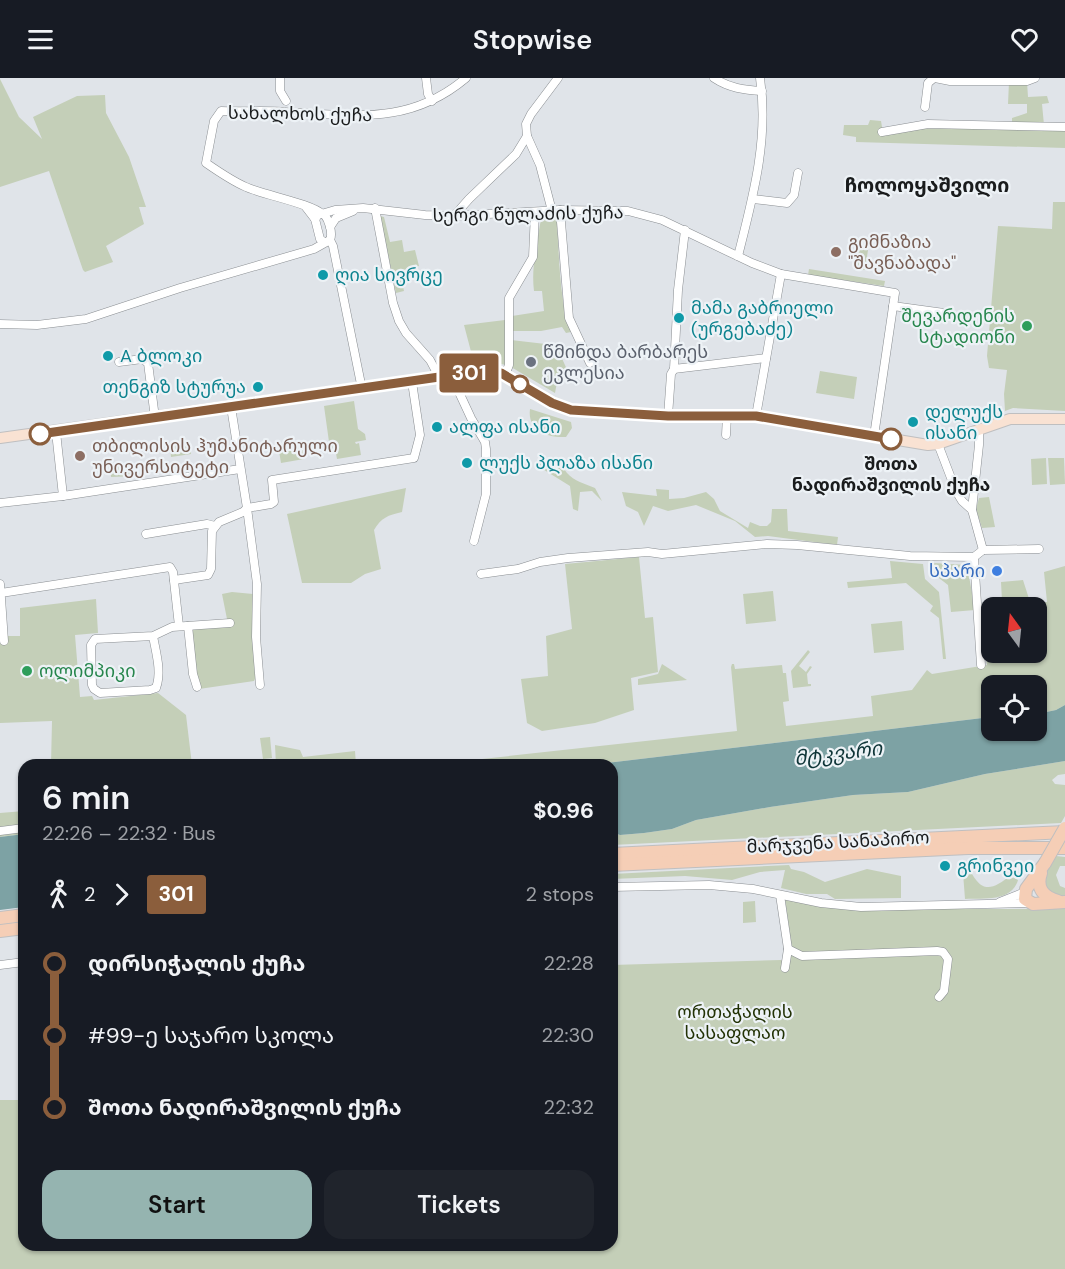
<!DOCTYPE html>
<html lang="en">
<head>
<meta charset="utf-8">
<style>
	:root { --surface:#171b24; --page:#20242c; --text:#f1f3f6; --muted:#9ea1a6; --accent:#95b4b0 }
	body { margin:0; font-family:"DM Sans","Noto Sans Georgian",sans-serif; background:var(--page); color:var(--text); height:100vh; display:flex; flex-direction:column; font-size:22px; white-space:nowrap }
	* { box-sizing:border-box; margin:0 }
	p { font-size:20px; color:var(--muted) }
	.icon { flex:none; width:33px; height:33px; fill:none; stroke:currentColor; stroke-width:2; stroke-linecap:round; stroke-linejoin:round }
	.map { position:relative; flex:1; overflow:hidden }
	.panel { position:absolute; left:18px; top:681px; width:600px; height:492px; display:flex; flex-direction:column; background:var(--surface); border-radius:18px; box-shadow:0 2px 4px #0004 }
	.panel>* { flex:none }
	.badge { padding:0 12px; border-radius:4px; font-size:21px; line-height:39px }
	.needle { width:39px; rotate:345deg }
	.buttons { position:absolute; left:981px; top:519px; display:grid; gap:12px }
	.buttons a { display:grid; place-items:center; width:66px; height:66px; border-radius:12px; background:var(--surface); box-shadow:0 2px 4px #0004; font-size:30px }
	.map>.badge { position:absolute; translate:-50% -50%; box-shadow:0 0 0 3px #fff }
	.legs { display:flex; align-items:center; gap:9px; height:66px; padding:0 24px; font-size:20px }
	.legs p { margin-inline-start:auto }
	.overview { display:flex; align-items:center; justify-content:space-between; height:102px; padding:0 24px }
	h1 { font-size:33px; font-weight:600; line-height:45px }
	.primary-button { display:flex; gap:12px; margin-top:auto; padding:12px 24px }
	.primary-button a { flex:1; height:69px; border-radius:18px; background:var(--accent); color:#111; font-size:24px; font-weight:600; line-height:69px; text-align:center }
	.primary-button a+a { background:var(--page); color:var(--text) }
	ul { padding:0 24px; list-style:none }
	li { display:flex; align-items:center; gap:21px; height:72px; font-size:22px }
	li i { display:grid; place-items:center; width:9px; height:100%; margin:0 8px; background:currentColor }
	li i::after { content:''; width:15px; height:15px; margin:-8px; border:4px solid; border-radius:50%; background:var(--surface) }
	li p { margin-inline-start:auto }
	li:first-child i { background:linear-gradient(#0000 50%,currentColor 0) }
	li:last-child i { background:linear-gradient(currentColor 50%,#0000 0) }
	header { display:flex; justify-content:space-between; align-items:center; height:78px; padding:0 24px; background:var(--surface); font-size:27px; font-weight:600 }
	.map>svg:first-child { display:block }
	.green { fill:#c4cfb8; fill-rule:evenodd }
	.water { fill:#7da2a4 }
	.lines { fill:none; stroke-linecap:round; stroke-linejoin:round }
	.minor-casing { stroke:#8a8e92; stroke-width:9 }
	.major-casing { stroke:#bfbfc0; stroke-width:12 }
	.highway-casing { stroke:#bfbfc0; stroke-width:14 }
	.minor { stroke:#fff; stroke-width:8 }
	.major { stroke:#f9e2d3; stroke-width:10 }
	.highway { stroke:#f5ceb6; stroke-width:12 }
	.highway-bridge-casing { stroke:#bfbfc0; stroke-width:14; stroke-linecap:butt }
	.highway-bridge { stroke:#f5ceb6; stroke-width:12 }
	.line-1-casing { stroke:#fff; stroke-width:14 }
	.line-1 { stroke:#8b5e3c; stroke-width:9 }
	.education-dot { fill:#8d6e63; stroke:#edf2f6; stroke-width:2 }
	.culture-dot { fill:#0f9aa8; stroke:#edf2f6; stroke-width:2 }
	.leisure-dot { fill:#2e9e5b; stroke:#edf2f6; stroke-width:2 }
	.worship-dot { fill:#6b7280; stroke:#edf2f6; stroke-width:2 }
	.stop-1-dot { fill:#fff; stroke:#8b5e3c; stroke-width:3 }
	.shop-dot { fill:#3f7fe0; stroke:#edf2f6; stroke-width:2 }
	.labels { text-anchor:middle; stroke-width:4.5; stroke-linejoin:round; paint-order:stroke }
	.street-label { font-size:18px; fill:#1a1c1d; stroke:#edf2f6 }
	.education-label { font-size:18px; fill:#785e54; stroke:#edf2f6; text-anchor:start }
	.culture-label { font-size:18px; fill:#0d838f; stroke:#edf2f6; text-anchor:start }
	.leisure-label { font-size:18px; fill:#27864d; stroke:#edf2f6; text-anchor:end }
	.worship-label { font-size:18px; fill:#5b616d; stroke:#edf2f6; text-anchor:start }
	.stop-label { font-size:18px; font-weight:bold; fill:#1a1c1d; stroke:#edf2f6 }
	.shop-label { font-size:18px; fill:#366cbe; stroke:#edf2f6; text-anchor:end }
	.park-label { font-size:18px; fill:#223205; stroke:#edf2f6 }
	.neighbourhood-label { font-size:20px; font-weight:bold; fill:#1a1c1d; stroke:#edf2f6 }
	.water-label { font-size:20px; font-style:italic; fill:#0e3437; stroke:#edf2f6 }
</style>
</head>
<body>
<header><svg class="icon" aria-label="menu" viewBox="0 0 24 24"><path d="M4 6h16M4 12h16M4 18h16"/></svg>Stopwise<svg class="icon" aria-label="heart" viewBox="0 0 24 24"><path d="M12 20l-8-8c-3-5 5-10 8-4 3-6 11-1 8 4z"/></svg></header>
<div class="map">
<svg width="1065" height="1191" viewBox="0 0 1065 1191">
	<rect width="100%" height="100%" fill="#e0e4e9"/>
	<g class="green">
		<path d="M0,1L19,39L42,61L33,39L77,18L105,17L106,35L129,79L146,129H139L144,146L106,168L113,184L85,194L83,192L49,93L0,109Z"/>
		<path d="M1009,4H1027L1028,19L1047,18L1049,25L1042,26L1044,47L1012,46V40L1027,35V26H1008Z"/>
		<path d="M870,42L881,43L883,55L926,49L1065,51V70L856,64V59L843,57L844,47H868Z"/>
		<path d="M1053,124H1065V333L1013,330L1005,333L1004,316L1007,292L989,290L987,278L998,148L1052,151Z"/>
		<path d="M380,138L384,139L390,164L402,162L404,174L415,172L419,188L399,193L404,213L396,215Z"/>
		<path d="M557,140C559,175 559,223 571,254L566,255L562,249L541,253H512V238L544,233L542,213H534C531,190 537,165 541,141Z"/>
		<path d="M858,171L868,172L865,192L855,191Z"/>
		<path d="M809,191L885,203L884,208L808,197Z"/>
		<path d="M505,242L506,287L491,284L474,285L464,247Z"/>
		<path d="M511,262L554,267L559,274L570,298L557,304L555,315L511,289Z"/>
		<path d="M820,293L857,299L854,321L816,315Z"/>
		<path d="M354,323L358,351L365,356L366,362L355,364L356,366L359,365L361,377L337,381L335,370L330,371L324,328Z"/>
		<path d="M530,331L571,344L572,350L566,359C547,360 527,352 530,331Z"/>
		<path d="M189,365L191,376L171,379L170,368Z"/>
		<path d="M302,369L304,381L281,385L279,373Z"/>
		<path d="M553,379C560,383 562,389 567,395C574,403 585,406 595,410L602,423L592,413L580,414L578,433L573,431L570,408L541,390L539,385H546Z"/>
		<path d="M1046,380L1047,406L1032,407L1031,381Z"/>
		<path d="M1048,380H1064L1065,406L1050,407Z"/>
		<path d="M134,386L135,398L111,399L110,387Z"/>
		<path d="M406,410L402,434C388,437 381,440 374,452L381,491L365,496L351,505H302L287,436Z"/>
		<path d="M656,411L669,412V421L684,420L706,414L714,421L720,433L748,450L750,444L760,448H767L771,444L772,431H787L788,453L838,459L837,467L768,458L755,459L735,443L696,427L668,433L653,428L644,448L638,434L626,428L622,414L657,418Z"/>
		<path d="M989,419L995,449L982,450L976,431L979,420Z"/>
		<path d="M639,479L645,540L653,539L658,594L631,600L634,632L595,645L542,653L527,645L521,601L548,598L546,558L572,551L565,486Z"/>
		<path d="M890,483L923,486L925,501L939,514L946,581H943L939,540L930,533L933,528L906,505L848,510L847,504L892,500Z"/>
		<path d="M934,485L967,487L975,532L951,534L948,507L935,497Z"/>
		<path d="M1065,488V627L1056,632L1037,636L1036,608H992L991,639L590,687H427L737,653L731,589L732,586H734L735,591L782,587L783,595H786L789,623L783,624L786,648L873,638L871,618L912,612L927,592L932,596L987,587L984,566V524L1002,523L1001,504L1023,502L1031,527L1047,524L1044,494ZM992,530H1036V574H992Z"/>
		<path d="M773,513L776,543L746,546L743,516Z"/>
		<path d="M232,514L253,516L257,597L254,603L199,611L194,588L190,549L228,546L222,516Z"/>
		<path d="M96,521L98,555L75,557L80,619L92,618L94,622L158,615L186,637L192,687H51L52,643L0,645V533L2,558H20V530Z"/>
		<path d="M902,543L904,572L874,575L871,546Z"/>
		<path d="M808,572L810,574L799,588L806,594L810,588L812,589L807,596L808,606H811V608L793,610L791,593Z"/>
		<path d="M662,586L687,602L638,607V601L658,596Z"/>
		<path d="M270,659L272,680L263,681L260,660Z"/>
		<path d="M275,667L300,672L303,679L355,673L356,687H276Z"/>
		<path d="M1065,683V696L1058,697L1052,702L1055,706L1065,707V738L1061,745L612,767V754L620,757L644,755L672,751L696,742L770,729L853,717L908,714L985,696Z"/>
		<path d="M24,733V756L0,759V735Z"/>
		<path d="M1056,778L1065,779V788H1060L1056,797L1060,808L1065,810V819L1047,814L1043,797L1048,785H1052Z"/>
		<path d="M789,787L791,791L804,794L825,804L867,791L901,798V820L835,821L827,816H806L781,810L785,792L760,794L732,802L685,798L612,801V796Z"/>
		<path d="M963,795L972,796C984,817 995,809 1010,798L1018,802C1012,824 983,820 965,821Z"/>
		<path d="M785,821L858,831H1036L1065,830V1191H0V1022H24V1167H612V887L781,882L789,888L791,864Z"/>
		<path d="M755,823L756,844L743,845V824Z"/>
	</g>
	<g class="water">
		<path d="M1065,627V683L985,696L908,714L853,717L770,729L696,742L672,751L644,755L620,757L612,754V687H590L991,639L992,652H1036L1037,636L1056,632Z"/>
		<path d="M24,756V829L0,832V759Z"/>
	</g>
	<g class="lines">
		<defs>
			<g id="minor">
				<path d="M280,0V13L286,23"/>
				<path d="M426,0L428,16L432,23"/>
				<path d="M714,0C729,10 744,12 762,13"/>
				<path d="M935,0L950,3H1027L1035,0"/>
				<path d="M925,29L928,5L934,0"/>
				<path d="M882,54L928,46L1065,49"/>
				<path d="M527,58L540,87L552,133"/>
				<path d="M753,121L787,125L794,117L798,95"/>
				<path d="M305,128L315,141L320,161L324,164"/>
				<path d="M375,130L393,225L399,243L406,255L430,282L439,299"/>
				<path d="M560,132L569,240L590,285"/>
				<path d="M322,136C312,126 264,117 246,109C232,103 219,94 206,85L214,43L221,33C243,34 265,32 286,34C354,37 409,48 466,0"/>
				<path d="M324,136C329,142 333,155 330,162L333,168L362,311"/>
				<path d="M454,138L469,121L516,76L527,58L526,46L531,36L558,0"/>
				<path d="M315,141L318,137L335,132L363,130L425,137L454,138L560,132L628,133L662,142L752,185L781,196L895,215L874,358"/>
				<path d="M330,149L336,140L353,133"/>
				<path d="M738,178C753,119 769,61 760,0"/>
				<path d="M893,228L944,235"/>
				<path d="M0,246L37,247L86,241L180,210L314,171L330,162"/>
				<path d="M119,284L142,281L148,285L155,340"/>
				<path d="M674,291L766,280"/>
				<path d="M451,297L471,340L485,364L486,371V416L474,463"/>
				<path d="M505,297L509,287V220L533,179L535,134"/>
				<path d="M668,338L671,296L674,291L678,212L685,152"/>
				<path d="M756,338L781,196"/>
				<path d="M56,354L63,418"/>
				<path d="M726,357L727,338"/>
				<path d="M938,366L956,413L962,423L972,432L983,472"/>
				<path d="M0,425L63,418L240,391"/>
				<path d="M972,432L979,367V351"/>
				<path d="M146,456L207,446L215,448"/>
				<path d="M983,472L1039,471"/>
				<path d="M974,479L981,587"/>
				<path d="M481,496L518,491L540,484L568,480L648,474L662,476L767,466L797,467L910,478L974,479L983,472"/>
				<path d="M174,502L208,497L211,491L212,453L219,444L243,434L247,430L231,329"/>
				<path d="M0,506L4,563"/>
				<path d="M1,515L170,489L173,494L179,548"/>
				<path d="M188,548L193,596L197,609"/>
				<path d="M153,558C156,575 162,594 156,610L150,612L100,615L94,611L92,607L91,567L95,561L153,558L172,549L230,545"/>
				<path d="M260,607L256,559L257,506L247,430L271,426L274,424L272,402L414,380L420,357L412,304"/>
				<path d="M0,753L24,750"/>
				<path d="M612,809L709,807L753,811L821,825L861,829L1029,825"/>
				<path d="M780,817L788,871L802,878L937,873L943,874L948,881L944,913L939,919"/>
				<path d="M1000,824L1025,814"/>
				<path d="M0,887L24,884"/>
				<path d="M785,890L788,871"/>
			</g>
			<path id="major" d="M0,360L474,294L500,295L552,325L571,332L668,338L760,339L928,367L938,366L1010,341H1065"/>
			<g id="highway">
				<path d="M612,776L1065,754"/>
				<path d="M1045,785L1026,811L1025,821L1033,826L1065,824"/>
				<path d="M612,787L968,770H1065"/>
				<path d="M1041,795C1036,810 1043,819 1058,823"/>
				<path d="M0,840L24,837"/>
				<path d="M0,853L24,850"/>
			</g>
		</defs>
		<use href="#minor" class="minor-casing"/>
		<use href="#major" class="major-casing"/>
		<use href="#highway" class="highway-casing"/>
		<use href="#minor" class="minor"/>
		<use href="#major" class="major"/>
		<use href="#highway" class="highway"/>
		<defs>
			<path id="highway-bridge" d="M1045,785L1065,750"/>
		</defs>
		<use href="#highway-bridge" class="highway-bridge-casing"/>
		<use href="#highway-bridge" class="highway-bridge"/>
	</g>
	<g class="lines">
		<defs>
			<path id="line-1" d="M40,356L474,294L501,295L552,325L571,332L668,338H756L891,361"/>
		</defs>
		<use href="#line-1" class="line-1-casing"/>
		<use href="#line-1" class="line-1"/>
	</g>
	<g class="education-dot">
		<circle cx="836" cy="174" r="6"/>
		<circle cx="80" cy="378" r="6"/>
	</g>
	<g class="culture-dot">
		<circle cx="323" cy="197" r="6"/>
		<circle cx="679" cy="240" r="6"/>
		<circle cx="108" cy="278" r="6"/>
		<circle cx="258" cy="309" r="6"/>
		<circle cx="913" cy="344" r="6"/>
		<circle cx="437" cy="349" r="6"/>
		<circle cx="467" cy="385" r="6"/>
		<circle cx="945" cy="788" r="6"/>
	</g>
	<g class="leisure-dot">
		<circle cx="1027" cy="248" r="6"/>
		<circle cx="27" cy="593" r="6"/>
	</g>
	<circle class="worship-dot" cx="531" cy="284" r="6"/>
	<g class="stop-1-dot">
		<circle cx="520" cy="306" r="8"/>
		<circle cx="40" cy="356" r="10"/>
		<circle cx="891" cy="361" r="10"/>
	</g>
	<circle class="shop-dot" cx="997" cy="493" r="6"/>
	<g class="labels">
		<g class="street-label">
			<text transform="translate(300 36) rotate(1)" y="6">სახალხოს ქუჩა</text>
			<text transform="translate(528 136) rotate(-1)" y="6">სერგი წულაძის ქუჩა</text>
			<text transform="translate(838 764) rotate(-3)" y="6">მარჯვენა სანაპირო</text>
		</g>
		<g class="education-label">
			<text x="848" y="170">გიმნაზია<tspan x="848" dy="21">"შავნაბადა"</tspan></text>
			<text x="92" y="374">თბილისის ჰუმანიტარული<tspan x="92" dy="21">უნივერსიტეტი</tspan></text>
		</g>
		<g class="culture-label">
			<text x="335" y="203">ღია სივრცე</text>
			<text x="691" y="236">მამა გაბრიელი<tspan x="691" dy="21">(ურგებაძე)</tspan></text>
			<text x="120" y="284">A ბლოკი</text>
			<text x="246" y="315" text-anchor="end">თენგიზ სტურუა</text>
			<text x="925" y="340">დელუქს<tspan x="925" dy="21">ისანი</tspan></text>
			<text x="449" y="355">ალფა ისანი</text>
			<text x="479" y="391">ლუქს პლაზა ისანი</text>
			<text x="957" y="794">გრინვეი</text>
		</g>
		<g class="leisure-label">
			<text x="1015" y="244">შევარდენის<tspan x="1015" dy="21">სტადიონი</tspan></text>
			<text x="39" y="599" text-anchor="start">ოლიმპიკი</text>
		</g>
		<g class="worship-label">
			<text x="543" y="280">წმინდა ბარბარეს<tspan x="543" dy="21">ეკლესია</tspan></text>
		</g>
		<g class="stop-label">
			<text x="891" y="392">შოთა<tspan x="891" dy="21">ნადირაშვილის ქუჩა</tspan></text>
		</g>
		<g class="shop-label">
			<text x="985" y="499">სპარი</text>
		</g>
		<g class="park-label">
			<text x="735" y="940">ორთაჭალის<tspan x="735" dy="21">სასაფლაო</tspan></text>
		</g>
		<g class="neighbourhood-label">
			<text x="927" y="114">ჩოლოყაშვილი</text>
		</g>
		<g class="water-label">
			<text transform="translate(838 675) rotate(-7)" y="7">მტკვარი</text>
		</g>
	</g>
</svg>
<div class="buttons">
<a><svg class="needle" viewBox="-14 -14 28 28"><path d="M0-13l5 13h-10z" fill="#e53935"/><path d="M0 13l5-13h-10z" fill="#9ea1a6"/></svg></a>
<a><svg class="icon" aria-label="locate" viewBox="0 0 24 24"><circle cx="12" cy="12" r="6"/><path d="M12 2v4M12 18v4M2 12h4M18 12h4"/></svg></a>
</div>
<b class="badge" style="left:469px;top:295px;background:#8b5e3c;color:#fff">301</b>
<section class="panel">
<div class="overview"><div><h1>6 min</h1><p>22:26 – 22:32 · Bus</p></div><b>$0.96</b></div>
<div class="legs"><svg class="icon" aria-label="walk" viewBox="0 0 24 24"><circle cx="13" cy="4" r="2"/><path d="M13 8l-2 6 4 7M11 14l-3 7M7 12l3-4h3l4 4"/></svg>2<svg class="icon" aria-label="forward" viewBox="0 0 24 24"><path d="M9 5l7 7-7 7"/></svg><b class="badge" style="background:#8b5e3c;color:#fff">301</b><p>2 stops</p></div>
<ul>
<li><i style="color:#8b5e3c"></i><b>დირსიჭალის ქუჩა</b><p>22:28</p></li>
<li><i style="color:#8b5e3c"></i><span>#99-ე საჯარო სკოლა</span><p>22:30</p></li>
<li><i style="color:#8b5e3c"></i><b>შოთა ნადირაშვილის ქუჩა</b><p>22:32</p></li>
</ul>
<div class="primary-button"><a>Start</a><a>Tickets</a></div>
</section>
</div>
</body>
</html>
